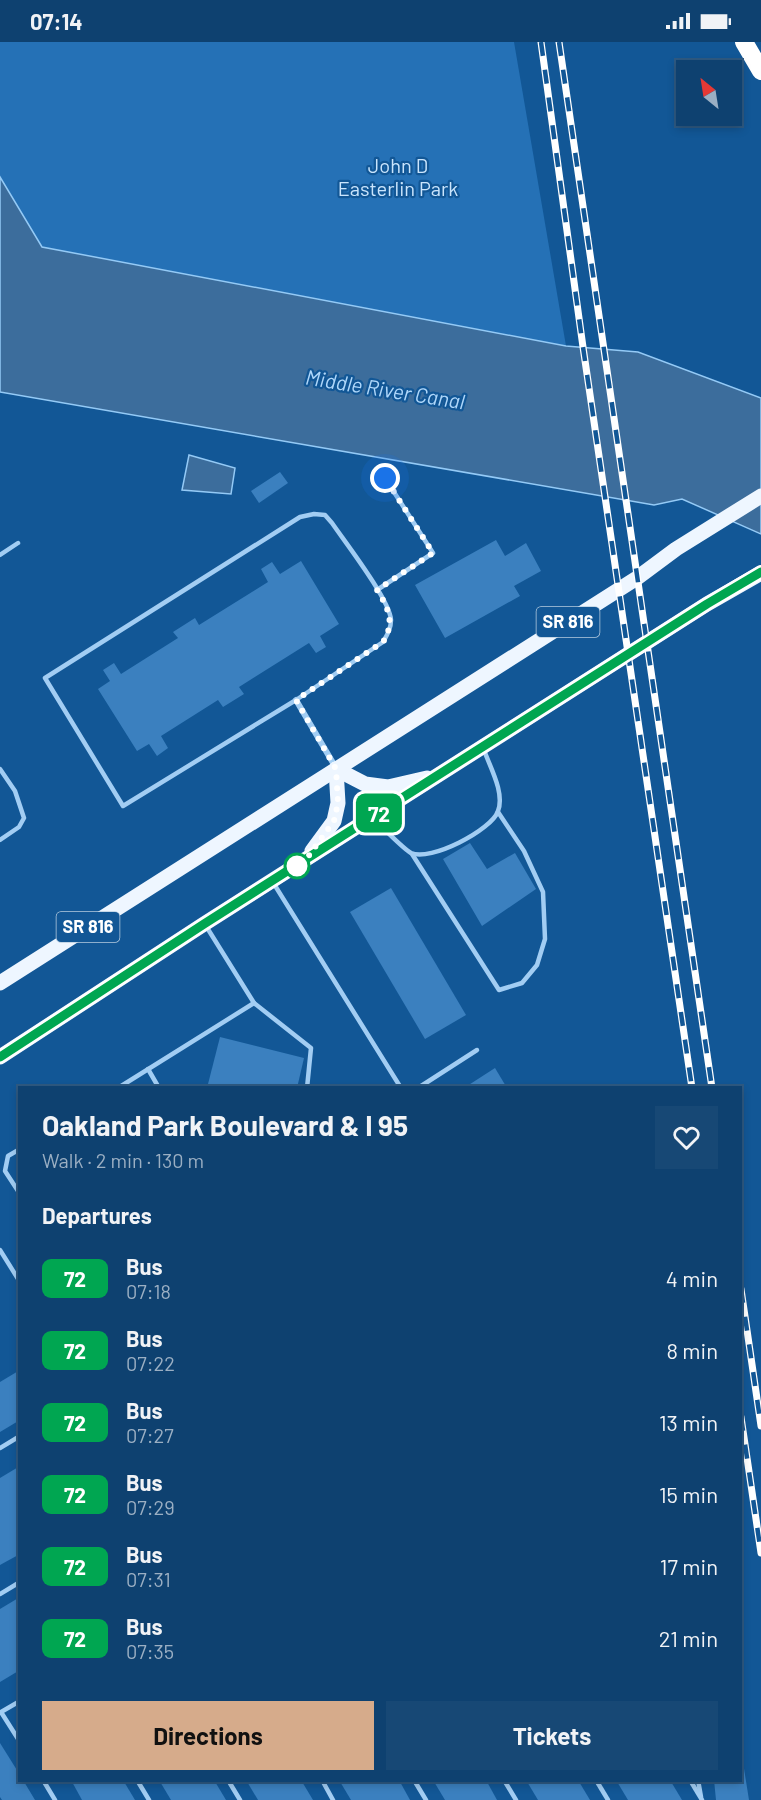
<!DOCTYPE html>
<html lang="en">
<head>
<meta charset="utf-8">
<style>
	:root { --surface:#0e4170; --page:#174875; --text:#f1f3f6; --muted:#9bafc3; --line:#2e5a83; --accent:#d6ab8b }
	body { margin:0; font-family:Barlow,sans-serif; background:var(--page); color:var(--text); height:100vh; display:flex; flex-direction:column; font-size:22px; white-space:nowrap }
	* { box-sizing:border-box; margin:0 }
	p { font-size:20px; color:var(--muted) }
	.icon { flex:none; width:33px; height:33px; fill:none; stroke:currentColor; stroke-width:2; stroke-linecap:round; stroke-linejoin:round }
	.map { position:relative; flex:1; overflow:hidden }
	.details { position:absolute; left:18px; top:1044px; width:724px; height:696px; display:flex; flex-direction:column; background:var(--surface); border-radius:0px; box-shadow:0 3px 9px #0003,0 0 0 2px var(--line) }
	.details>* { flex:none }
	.badge { padding:0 12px; border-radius:9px; font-size:21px; line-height:39px }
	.needle { width:39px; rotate:330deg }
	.controls { position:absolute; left:676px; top:18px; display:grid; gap:12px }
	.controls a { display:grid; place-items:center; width:66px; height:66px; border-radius:0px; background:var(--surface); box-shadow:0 3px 9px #0003,0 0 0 2px var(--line); font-size:30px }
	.you { position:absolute; width:30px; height:30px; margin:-15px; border:4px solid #fff; border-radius:50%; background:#1a73e8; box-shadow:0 0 0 9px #1a73e833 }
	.map>.badge { position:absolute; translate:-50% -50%; box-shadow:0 0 0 3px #fff }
	h2 { padding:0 24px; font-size:22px; line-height:54px }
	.round { display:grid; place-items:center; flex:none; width:63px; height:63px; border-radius:0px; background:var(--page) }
	.headline { display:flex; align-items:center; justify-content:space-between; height:102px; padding:0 24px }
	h1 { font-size:28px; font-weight:700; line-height:45px }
	.cta { display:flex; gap:12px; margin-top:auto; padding:12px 24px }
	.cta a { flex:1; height:69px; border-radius:0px; background:var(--accent); color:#111; font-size:24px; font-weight:700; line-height:69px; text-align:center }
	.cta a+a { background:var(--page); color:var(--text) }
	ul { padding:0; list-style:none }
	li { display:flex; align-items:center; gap:18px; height:72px; padding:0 24px }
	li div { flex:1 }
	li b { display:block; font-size:22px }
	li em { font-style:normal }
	li .badge { min-width:66px; font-weight:700; text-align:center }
	.status { display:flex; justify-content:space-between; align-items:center; height:42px; padding:0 30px; background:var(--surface); direction:ltr }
	.status svg { height:16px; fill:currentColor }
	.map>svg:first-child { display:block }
	.green { fill:#2571b6 }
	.water { fill:#3c6d9c; stroke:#94caf6; stroke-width:1.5 }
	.building { fill:#3b80bf }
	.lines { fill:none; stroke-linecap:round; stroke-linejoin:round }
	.lane { stroke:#a2cdf3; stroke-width:4.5 }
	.street { stroke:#a2cdf3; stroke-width:6 }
	.primary { stroke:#eef6ff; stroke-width:15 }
	.highway { stroke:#fff; stroke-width:18 }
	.rail-casing { stroke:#fff; stroke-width:7 }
	.rail { stroke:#125796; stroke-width:4.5; stroke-dasharray:14; stroke-linecap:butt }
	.line-casing { stroke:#fff; stroke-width:14 }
	.line { stroke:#00a651; stroke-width:9 }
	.walk { stroke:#fff; stroke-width:6; stroke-dasharray:0 10.8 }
	.stop-dot { fill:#fff; stroke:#00a651; stroke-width:3 }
	.labels { text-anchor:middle; stroke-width:4.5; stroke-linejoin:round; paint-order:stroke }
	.shield { fill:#125796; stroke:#b8cde0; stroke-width:1.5 }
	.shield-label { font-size:18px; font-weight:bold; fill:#fff }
	.park-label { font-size:20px; fill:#cae5fd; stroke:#125796 }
	.water-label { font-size:21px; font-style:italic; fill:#afd7fa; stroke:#125796 }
</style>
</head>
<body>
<div class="status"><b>07:14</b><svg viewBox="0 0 49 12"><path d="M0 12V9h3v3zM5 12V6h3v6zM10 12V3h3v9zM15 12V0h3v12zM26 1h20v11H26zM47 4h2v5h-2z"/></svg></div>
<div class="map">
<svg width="761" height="1758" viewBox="0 0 761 1758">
	<rect width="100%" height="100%" fill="#125796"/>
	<path class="green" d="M0,0H514L566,304L42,205L0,135Z"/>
	<g class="water">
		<path d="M0,135L42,205L566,304L638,310L761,356V492L682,457L654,463L0,350Z"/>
		<path d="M189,413L235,426L231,452L182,448Z"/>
	</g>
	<g class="building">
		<path d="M280,430L288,441L259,461L251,449Z"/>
		<path d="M496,498L505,514L526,501L541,529L514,544L520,554L445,596L415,543Z"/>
		<path d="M301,519L339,582L320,594L326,605L316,611L309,601L239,645L244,652L223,665L218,658L161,694L168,706L157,714L149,702L137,709L98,647L110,639L103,628L114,621L121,632L178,596L173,590L195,576L199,583L268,540L261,527L272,520L280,532Z"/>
		<path d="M470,801L487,827L515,811L536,847L482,884L443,817Z"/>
		<path d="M391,846L466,973L425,997L350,870Z"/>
		<path d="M220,995L304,1016L297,1046H207Z"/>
		<path d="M495,1026L507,1046H464Z"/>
		<path d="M20,1328V1378L0,1390V1340Z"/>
		<path d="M20,1424V1512L0,1523V1436Z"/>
		<path d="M20,1555V1628L0,1640V1567Z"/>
		<path d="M0,1701L20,1733V1738H23L35,1758H2L0,1755Z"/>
		<path d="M742,1714L749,1758H716L714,1738H741Z"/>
		<path d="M71,1738H123L135,1758H82Z"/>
		<path d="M159,1738H214L226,1758H171Z"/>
		<path d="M246,1738H301L313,1758H258Z"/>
		<path d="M339,1738H399L410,1758H351Z"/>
		<path d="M433,1738H486L497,1758H445Z"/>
		<path d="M526,1738H578L590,1758H538Z"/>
		<path d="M616,1738H670L682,1758H628Z"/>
	</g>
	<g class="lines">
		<g class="lane">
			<path d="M314,472L325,473L332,481C345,500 390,558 391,578C391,587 387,593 383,600L296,658L123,764L45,636L300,475Z"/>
			<path d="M0,513L18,501"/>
			<path d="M377,548L433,511L385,436"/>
			<path d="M0,727L15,749L24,776L19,785L0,798"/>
			<path d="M373,777C383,785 402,806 411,811C430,820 492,788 498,769C505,751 490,725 484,708"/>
			<path d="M412,812L499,948L522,941L537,923L545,897L543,850L524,809L498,770"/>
			<path d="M274,842L401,1046"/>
			<path d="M254,961L311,1006L307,1046"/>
			<path d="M148,1027L159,1046"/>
			<path d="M118,1046L254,961L206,884"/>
			<path d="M418,1046L477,1008"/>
			<path d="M20,1107L8,1114L5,1129L20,1152"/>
			<path d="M0,1208L20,1240"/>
			<path d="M0,1406L20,1394"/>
			<path d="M0,1552L20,1540"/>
			<path d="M20,1659L1,1670L20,1700"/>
			<path d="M43,1738L55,1758"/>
			<path d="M137,1738L149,1758"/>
			<path d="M228,1738L240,1758"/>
			<path d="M322,1738L333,1758"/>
			<path d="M414,1738L426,1758"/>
			<path d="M504,1738L516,1758"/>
			<path d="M596,1738L608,1758"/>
			<path d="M690,1738L702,1758"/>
			<path d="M698,1738L701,1755"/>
		</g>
		<path class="street" d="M296,658L336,726"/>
		<g class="primary">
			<path d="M336,727L365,742L388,745L427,736"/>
			<path d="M312,809L334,779L338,761L336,727"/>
			<path d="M0,941L637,536L676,507L761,454"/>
			<path d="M0,1015L204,882L707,562L761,531"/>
		</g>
		<path class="highway" d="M744,0L761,29"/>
		<defs>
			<g id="rail">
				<path d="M541,0L583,305L692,1046"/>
				<path d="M559,0L712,1046"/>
				<path d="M741,1247L761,1384"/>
				<path d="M741,1375L761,1511"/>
			</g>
		</defs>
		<use href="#rail" class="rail-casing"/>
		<use href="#rail" class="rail"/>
	</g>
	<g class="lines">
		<defs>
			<path id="line" d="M0,1015L204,882L707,562L761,530"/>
		</defs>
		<use href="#line" class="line-casing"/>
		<use href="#line" class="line"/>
		<path class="walk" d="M297,824L290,828L307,816L334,779L338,761L336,727L296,658L383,600C395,581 389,567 377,548L433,511L385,436"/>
	</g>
	<circle class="stop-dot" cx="297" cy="824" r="12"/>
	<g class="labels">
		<g class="shield">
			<rect x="536.5" y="565" width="63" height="30" rx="4.5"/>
			<rect x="56.5" y="870" width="63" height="30" rx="4.5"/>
		</g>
		<g class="shield-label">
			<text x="568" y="586">SR 816</text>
			<text x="88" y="891">SR 816</text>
		</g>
		<g class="park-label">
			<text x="398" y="131">John D<tspan x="398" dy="23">Easterlin Park</tspan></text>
		</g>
		<g class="water-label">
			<text transform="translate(385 348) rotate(9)" y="7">Middle River Canal</text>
		</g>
	</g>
</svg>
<div class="controls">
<a><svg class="needle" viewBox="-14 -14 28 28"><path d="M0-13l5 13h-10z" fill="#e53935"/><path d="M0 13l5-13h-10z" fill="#9bafc3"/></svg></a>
</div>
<div class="you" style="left:385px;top:436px"></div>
<b class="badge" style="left:379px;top:771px;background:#00a651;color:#fff">72</b>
<section class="details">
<div class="headline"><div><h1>Oakland Park Boulevard &amp; I 95</h1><p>Walk · 2 min · 130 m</p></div><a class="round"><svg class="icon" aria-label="heart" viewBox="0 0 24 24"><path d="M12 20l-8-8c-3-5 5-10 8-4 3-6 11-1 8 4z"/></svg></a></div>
<h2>Departures</h2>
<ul>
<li><span class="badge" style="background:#00a651;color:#fff">72</span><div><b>Bus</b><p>07:18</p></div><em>4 min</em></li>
<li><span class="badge" style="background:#00a651;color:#fff">72</span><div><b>Bus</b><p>07:22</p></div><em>8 min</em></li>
<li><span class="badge" style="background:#00a651;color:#fff">72</span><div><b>Bus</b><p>07:27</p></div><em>13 min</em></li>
<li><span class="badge" style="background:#00a651;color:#fff">72</span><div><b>Bus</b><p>07:29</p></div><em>15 min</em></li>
<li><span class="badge" style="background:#00a651;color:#fff">72</span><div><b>Bus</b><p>07:31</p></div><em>17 min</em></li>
<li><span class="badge" style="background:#00a651;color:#fff">72</span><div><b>Bus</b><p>07:35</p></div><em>21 min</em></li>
</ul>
<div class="cta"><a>Directions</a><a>Tickets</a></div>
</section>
</div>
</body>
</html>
